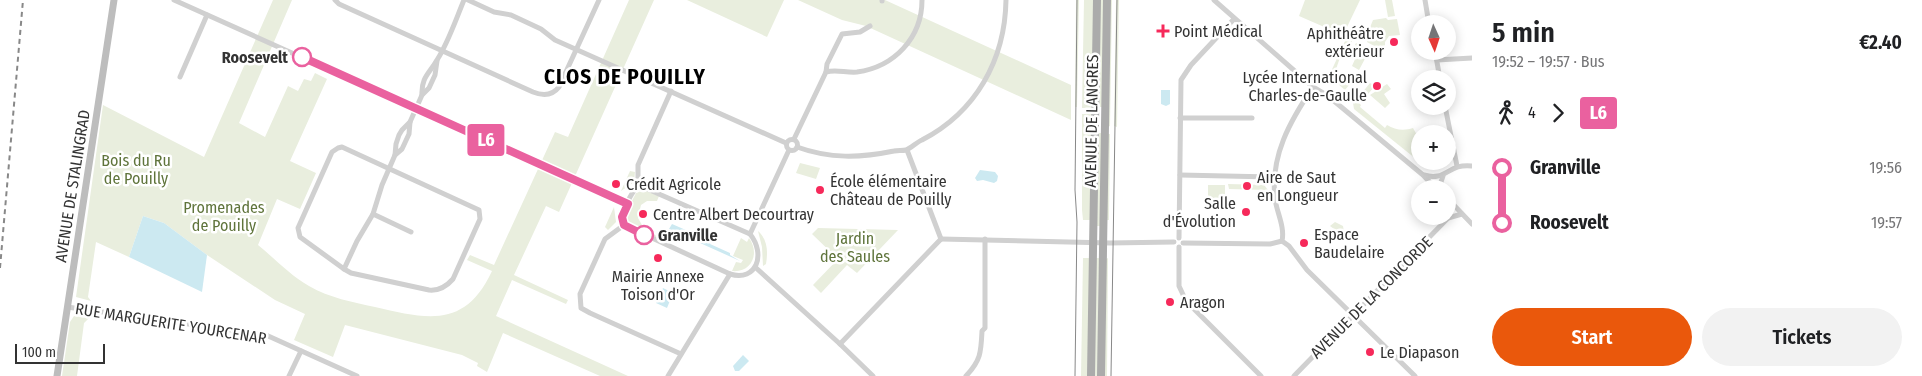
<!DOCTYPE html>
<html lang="en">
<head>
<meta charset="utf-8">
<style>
	:root { --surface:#fff; --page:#f2f2f2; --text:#202124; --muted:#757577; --accent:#ea580c }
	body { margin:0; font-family:"Fira Sans Condensed",sans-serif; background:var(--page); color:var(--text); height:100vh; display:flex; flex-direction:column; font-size:19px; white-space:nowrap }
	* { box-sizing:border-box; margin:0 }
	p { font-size:16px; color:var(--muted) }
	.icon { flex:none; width:28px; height:28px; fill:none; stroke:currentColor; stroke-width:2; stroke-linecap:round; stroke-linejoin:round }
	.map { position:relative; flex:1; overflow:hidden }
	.drawer { display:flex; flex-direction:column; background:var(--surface); width:450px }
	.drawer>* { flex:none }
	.badge { padding:0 10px; border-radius:4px; font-size:18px; line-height:32px }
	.needle { width:32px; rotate:177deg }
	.tools { position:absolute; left:1411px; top:15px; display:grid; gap:10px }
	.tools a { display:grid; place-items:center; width:45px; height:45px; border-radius:50%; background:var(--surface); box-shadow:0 2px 12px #0003; font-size:25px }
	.scale { position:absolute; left:15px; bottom:12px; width:90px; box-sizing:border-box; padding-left:5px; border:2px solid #333; border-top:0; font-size:14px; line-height:18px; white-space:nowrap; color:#333; -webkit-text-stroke:4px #fff; paint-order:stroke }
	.map>.badge { position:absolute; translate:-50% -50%; box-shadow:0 0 0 2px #fff }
	.legs { display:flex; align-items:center; gap:8px; height:55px; padding:0 20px; font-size:16px }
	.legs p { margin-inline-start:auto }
	.overview { display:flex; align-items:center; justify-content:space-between; height:85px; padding:0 20px }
	h1 { font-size:28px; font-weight:600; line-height:38px }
	.button { display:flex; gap:10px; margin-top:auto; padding:10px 20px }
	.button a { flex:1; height:58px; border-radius:30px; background:var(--accent); color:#fff; font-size:20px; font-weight:600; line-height:58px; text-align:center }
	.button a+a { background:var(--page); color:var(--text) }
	ul { padding:0 20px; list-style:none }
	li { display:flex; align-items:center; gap:18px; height:55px; font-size:19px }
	li i { display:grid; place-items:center; width:8px; height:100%; margin:0 6px; background:currentColor }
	li i::after { content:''; width:12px; height:12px; margin:-6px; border:4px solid; border-radius:50%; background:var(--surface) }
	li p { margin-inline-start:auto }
	li:first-child i { background:linear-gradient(#0000 50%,currentColor 0) }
	li:last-child i { background:linear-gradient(currentColor 50%,#0000 0) }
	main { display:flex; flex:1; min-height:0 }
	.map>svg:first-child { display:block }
	.green { fill:#e9eede }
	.water { fill:#cce9f1 }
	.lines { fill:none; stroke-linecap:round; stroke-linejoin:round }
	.street { stroke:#d0d0d0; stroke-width:5 }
	.secondary { stroke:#bdbdbd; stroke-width:7 }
	.primary { stroke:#ababab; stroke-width:8 }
	.tram { stroke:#888; stroke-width:1 }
	.rail { stroke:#888; stroke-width:2; stroke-dasharray:5 4; stroke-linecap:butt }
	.line-1-casing { stroke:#fff; stroke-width:11 }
	.line-1 { stroke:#ea619f; stroke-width:8 }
	.poi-dot { fill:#f6295a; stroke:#fff; stroke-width:2 }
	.stop-1-dot { fill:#fff; stroke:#ea619f; stroke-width:2.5 }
	.labels { text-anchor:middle; stroke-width:5; stroke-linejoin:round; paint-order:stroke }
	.poi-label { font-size:16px; fill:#333; stroke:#fff; text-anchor:start }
	.stop-label { font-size:16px; font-weight:bold; fill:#333; stroke:#fff; text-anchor:end }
	.street-label { font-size:16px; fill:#333; stroke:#fff }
	.park-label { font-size:16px; fill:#5f743b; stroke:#fff }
	.district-label { font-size:21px; font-weight:bold; letter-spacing:1px; fill:#000; stroke:#fff }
</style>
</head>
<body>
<main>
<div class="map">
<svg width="1472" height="376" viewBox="0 0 1472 376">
	<rect width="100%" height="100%" fill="#fff"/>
	<g class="green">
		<path d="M273,0H292L239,123L265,137L288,86L298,91L304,79L311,81L315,73L327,79L290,161L316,173L300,209L277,199L258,245C274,258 291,276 309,286C330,298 352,302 375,307C427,319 465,329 492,271L467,260L470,255L494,265L555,132L568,137L629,0H654L559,212L546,206L514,275L568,300L566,304L512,280L496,316L628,376H600L503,333L487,372L477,366L478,363L462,355L345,325L333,357L294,340L305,314L275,300L207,255L164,223L143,216L129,257L96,242L88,297L91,301L76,297L103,105L204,157Z"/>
		<path d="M687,0H784L767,37Z"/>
		<path d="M798,0H885L1071,85V120L866,26L842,20Z"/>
		<path d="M1076,0H1079L1077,107H1075Z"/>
		<path d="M1084,0H1094L1093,108H1082Z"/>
		<path d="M1100,0H1104L1102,107H1098Z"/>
		<path d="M1109,0H1112L1110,126L1108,127Z"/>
		<path d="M1116,0H1119L1117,127L1114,126Z"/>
		<path d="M1305,0H1360L1347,27L1342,25L1338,33L1299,16Z"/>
		<path d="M1385,0H1392L1395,16L1388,17Z"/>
		<path d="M1386,18L1388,20L1397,19L1400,35L1389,36L1385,42V47L1380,49L1367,42L1370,36L1367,35L1373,20Z"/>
		<path d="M1348,39L1352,41L1351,44L1347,43L1344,46L1335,72L1349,85L1345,90L1329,76L1345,41Z"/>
		<path d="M1356,43L1367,48V55L1359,70L1352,66L1360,48L1355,45Z"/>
		<path d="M1370,83L1375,86L1361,102L1357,99Z"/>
		<path d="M1387,84L1391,89L1384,94L1390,103L1385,108L1370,95Z"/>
		<path d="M1356,100L1361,105L1360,107L1385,128L1387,125C1395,130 1404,131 1413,128C1419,138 1424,149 1416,159L1354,109L1353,103Z"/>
		<path d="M1082,114H1092L1090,220H1083L1082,210Z"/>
		<path d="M1098,133H1102L1100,226H1097Z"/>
		<path d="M1107,134H1110L1109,220H1107Z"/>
		<path d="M800,163L820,168L816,179L796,173Z"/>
		<path d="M630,171L635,172L634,182L621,191Z"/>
		<path d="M1228,184L1264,185L1268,190L1229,189Z"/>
		<rect x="1208" y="185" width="17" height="22"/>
		<path d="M644,190L659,196L657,201H647L641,205L638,218L642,225L652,229L650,233L662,238L661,241L627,224C623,214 632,202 636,193Z"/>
		<path d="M614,207L616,222L608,230L605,227Z"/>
		<path d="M1335,222L1343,226L1344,232L1342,235L1330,226Z"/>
		<path d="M818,228L898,230L857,273L847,265L821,293L813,285L838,259L812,234Z"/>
		<path d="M758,231C768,240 768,252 766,264L763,266L762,247Z"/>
		<path d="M741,238L747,242L749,238C760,253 752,273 732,271L736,262L741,263L743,260L733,256Z"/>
		<path d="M1083,258H1090L1088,376H1081Z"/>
		<path d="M1096,258H1099L1098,376H1094Z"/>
		<path d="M1108,258L1107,376H1104L1106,259Z"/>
		<path d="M74,316L89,318L84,323L77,376H62L70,322Z"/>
	</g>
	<g class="water">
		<path d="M1161,90H1170V104L1166,106L1161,104Z"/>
		<path d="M980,170L995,172L998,176L997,181L994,183L983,180L977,181L975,178Z"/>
		<path d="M143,216L164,223L207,255L202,292L129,257Z"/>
		<path d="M672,224L711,241L710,244L730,253V255L740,261L669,229Z"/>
		<path d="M663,288L673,293L667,308L656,303Z"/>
		<path d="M743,355L749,361L739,371H735L733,366Z"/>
	</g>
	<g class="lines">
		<g class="street">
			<path d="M174,0L628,204"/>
			<path d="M335,0L339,4L533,92C543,96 552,96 559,87L599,0"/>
			<path d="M468,0L494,12L511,15L541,29L555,40L786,143"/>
			<path d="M882,0V1"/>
			<path d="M1214,0L1313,87L1328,96L1423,175L1436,189"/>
			<path d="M1425,0L1429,24"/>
			<path d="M1435,51L1440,79"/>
			<path d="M1437,60L1472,58"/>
			<path d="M826,72L827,64L842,34L860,32L870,26"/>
			<path d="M180,77L207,15"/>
			<path d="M1313,87C1290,121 1270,156 1275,199C1277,213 1285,227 1282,241L1289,246L1307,270L1415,376"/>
			<path d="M422,95C421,77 430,73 437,60C448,43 456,19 464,0"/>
			<path d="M1445,106L1457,166"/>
			<path d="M1180,118H1252"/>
			<path d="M794,139L826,72C836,69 846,73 857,72C894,67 922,38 922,0"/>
			<circle cx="792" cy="145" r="5.5"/>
			<path d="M342,147L479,210L480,219L453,279C446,287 439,291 429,290L351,273L344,269L300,237L298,228L332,152L338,148Z"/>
			<path d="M797,147C830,159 860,158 894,151C898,150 902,151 906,150C911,148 917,142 922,140C976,112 1005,60 1006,0"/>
			<path d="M907,150L941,239"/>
			<path d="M395,155L396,144L399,135L402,130L410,122L422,95L429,88L435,75L437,61"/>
			<path d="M1180,175L1274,177"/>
			<path d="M1424,175C1446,182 1448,163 1472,166"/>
			<path d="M638,187H643L750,234C766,254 757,282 730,274L624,225C620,215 630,193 638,187Z"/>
			<path d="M638,187V165L671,91"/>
			<path d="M1441,189V182L1443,176"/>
			<path d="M1448,199L1472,224"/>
			<path d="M373,214L411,232"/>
			<path d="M1448,218L1462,214"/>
			<path d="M624,225L605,239L580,294L581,308L590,313L681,354"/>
			<path d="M750,234L789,150"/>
			<path d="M1179,238L1181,80L1191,65L1234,19"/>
			<path d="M941,239L1110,243L1174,242"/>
			<path d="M1183,243L1270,244L1282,241"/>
			<path d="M1179,247V286L1186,301L1261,376"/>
			<path d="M755,267L840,344L873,376"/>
			<path d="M344,269L357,241L373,214L382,185L395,155L402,149L409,134L410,122"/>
			<path d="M67,307L266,335L357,376"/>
			<path d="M840,344L941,239"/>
			<path d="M289,376L301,351"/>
			<path d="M668,376L730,274"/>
			<path d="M966,376C981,360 981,352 982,331L985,328V239"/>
			<path d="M1294,376L1448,218L1451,202"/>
		</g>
		<path class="secondary" d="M57,376L114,0"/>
		<g class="primary">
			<path d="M1091,376L1097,0"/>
			<path d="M1101,376L1107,0"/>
		</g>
		<g class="tram">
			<path d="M1075,376L1077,222L1075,190L1077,0"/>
			<path d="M1111,376L1117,0"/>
		</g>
		<path class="rail" d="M0,268L23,0"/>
	</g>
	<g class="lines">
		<defs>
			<path id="line-1" d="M302,57L628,204L622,217L624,225L644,235"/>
		</defs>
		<use href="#line-1" class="line-1-casing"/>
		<use href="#line-1" class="line-1"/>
	</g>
	<g class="poi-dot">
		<path d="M1160.5 23.5h5v5h5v5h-5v5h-5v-5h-5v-5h5z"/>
		<circle cx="1394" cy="42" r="5"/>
		<circle cx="1377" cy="86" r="5"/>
		<circle cx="616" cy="184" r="5"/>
		<circle cx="1247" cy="186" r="5"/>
		<circle cx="820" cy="190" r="5"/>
		<circle cx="1246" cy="212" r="5"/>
		<circle cx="643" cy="214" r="5"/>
		<circle cx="1304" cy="243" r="5"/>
		<circle cx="658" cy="258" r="5"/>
		<circle cx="1170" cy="302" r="5"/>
		<circle cx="1370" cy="352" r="5"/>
	</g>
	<g class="stop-1-dot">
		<circle cx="302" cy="57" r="9"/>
		<circle cx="644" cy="235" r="9"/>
	</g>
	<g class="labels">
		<g class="poi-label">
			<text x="1174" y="37">Point Médical</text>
			<text x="1384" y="39" text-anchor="end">Aphithéâtre<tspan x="1384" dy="18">extérieur</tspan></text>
			<text x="1367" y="83" text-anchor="end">Lycée International<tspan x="1367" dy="18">Charles-de-Gaulle</tspan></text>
			<text x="1257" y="183">Aire de Saut<tspan x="1257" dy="18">en Longueur</tspan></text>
			<text x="830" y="187">École élémentaire<tspan x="830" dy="18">Château de Pouilly</tspan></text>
			<text x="626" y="190">Crédit Agricole</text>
			<text x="1236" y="209" text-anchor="end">Salle<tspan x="1236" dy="18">d'Évolution</tspan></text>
			<text x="653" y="220">Centre Albert Decourtray</text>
			<text x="1314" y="240">Espace<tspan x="1314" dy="18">Baudelaire</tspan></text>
			<text x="658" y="282" text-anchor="middle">Mairie Annexe<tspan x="658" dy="18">Toison d'Or</tspan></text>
			<text x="1180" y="308">Aragon</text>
			<text x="1380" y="358">Le Diapason</text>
		</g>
		<g class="stop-label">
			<text x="288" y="63">Roosevelt</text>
			<text x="658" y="241" text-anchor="start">Granville</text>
		</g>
		<g class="street-label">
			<text transform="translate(1091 121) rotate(-89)" y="6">AVENUE DE LANGRES</text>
			<text transform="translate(72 186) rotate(-81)" y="6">AVENUE DE STALINGRAD</text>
			<text transform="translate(1371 297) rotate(-45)" y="6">AVENUE DE LA CONCORDE</text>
			<text transform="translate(171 323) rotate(9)" y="6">RUE MARGUERITE YOURCENAR</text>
		</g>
		<g class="park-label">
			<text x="136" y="166">Bois du Ru<tspan x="136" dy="18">de Pouilly</tspan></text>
			<text x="224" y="213">Promenades<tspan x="224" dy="18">de Pouilly</tspan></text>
			<text x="855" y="244">Jardin<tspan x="855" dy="18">des Saules</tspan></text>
		</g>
		<g class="district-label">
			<text x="625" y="84">CLOS DE POUILLY</text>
		</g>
	</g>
</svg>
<div class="tools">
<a><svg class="needle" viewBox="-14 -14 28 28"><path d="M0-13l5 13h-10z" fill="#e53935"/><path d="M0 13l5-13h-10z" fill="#757577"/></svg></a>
<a><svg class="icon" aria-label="layers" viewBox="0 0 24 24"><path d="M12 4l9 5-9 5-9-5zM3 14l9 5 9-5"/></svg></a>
<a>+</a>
<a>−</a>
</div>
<div class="scale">100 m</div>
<b class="badge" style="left:486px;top:140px;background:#ea619f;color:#fff">L6</b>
</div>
<section class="drawer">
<div class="overview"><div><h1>5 min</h1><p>19:52 – 19:57 · Bus</p></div><b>€2.40</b></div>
<div class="legs"><svg class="icon" aria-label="walk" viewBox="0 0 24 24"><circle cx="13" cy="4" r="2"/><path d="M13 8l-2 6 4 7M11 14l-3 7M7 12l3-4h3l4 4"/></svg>4<svg class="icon" aria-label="forward" viewBox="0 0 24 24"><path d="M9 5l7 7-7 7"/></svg><b class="badge" style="background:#ea619f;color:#fff">L6</b></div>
<ul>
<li><i style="color:#ea619f"></i><b>Granville</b><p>19:56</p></li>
<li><i style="color:#ea619f"></i><b>Roosevelt</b><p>19:57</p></li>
</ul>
<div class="button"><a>Start</a><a>Tickets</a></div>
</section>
</main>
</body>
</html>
